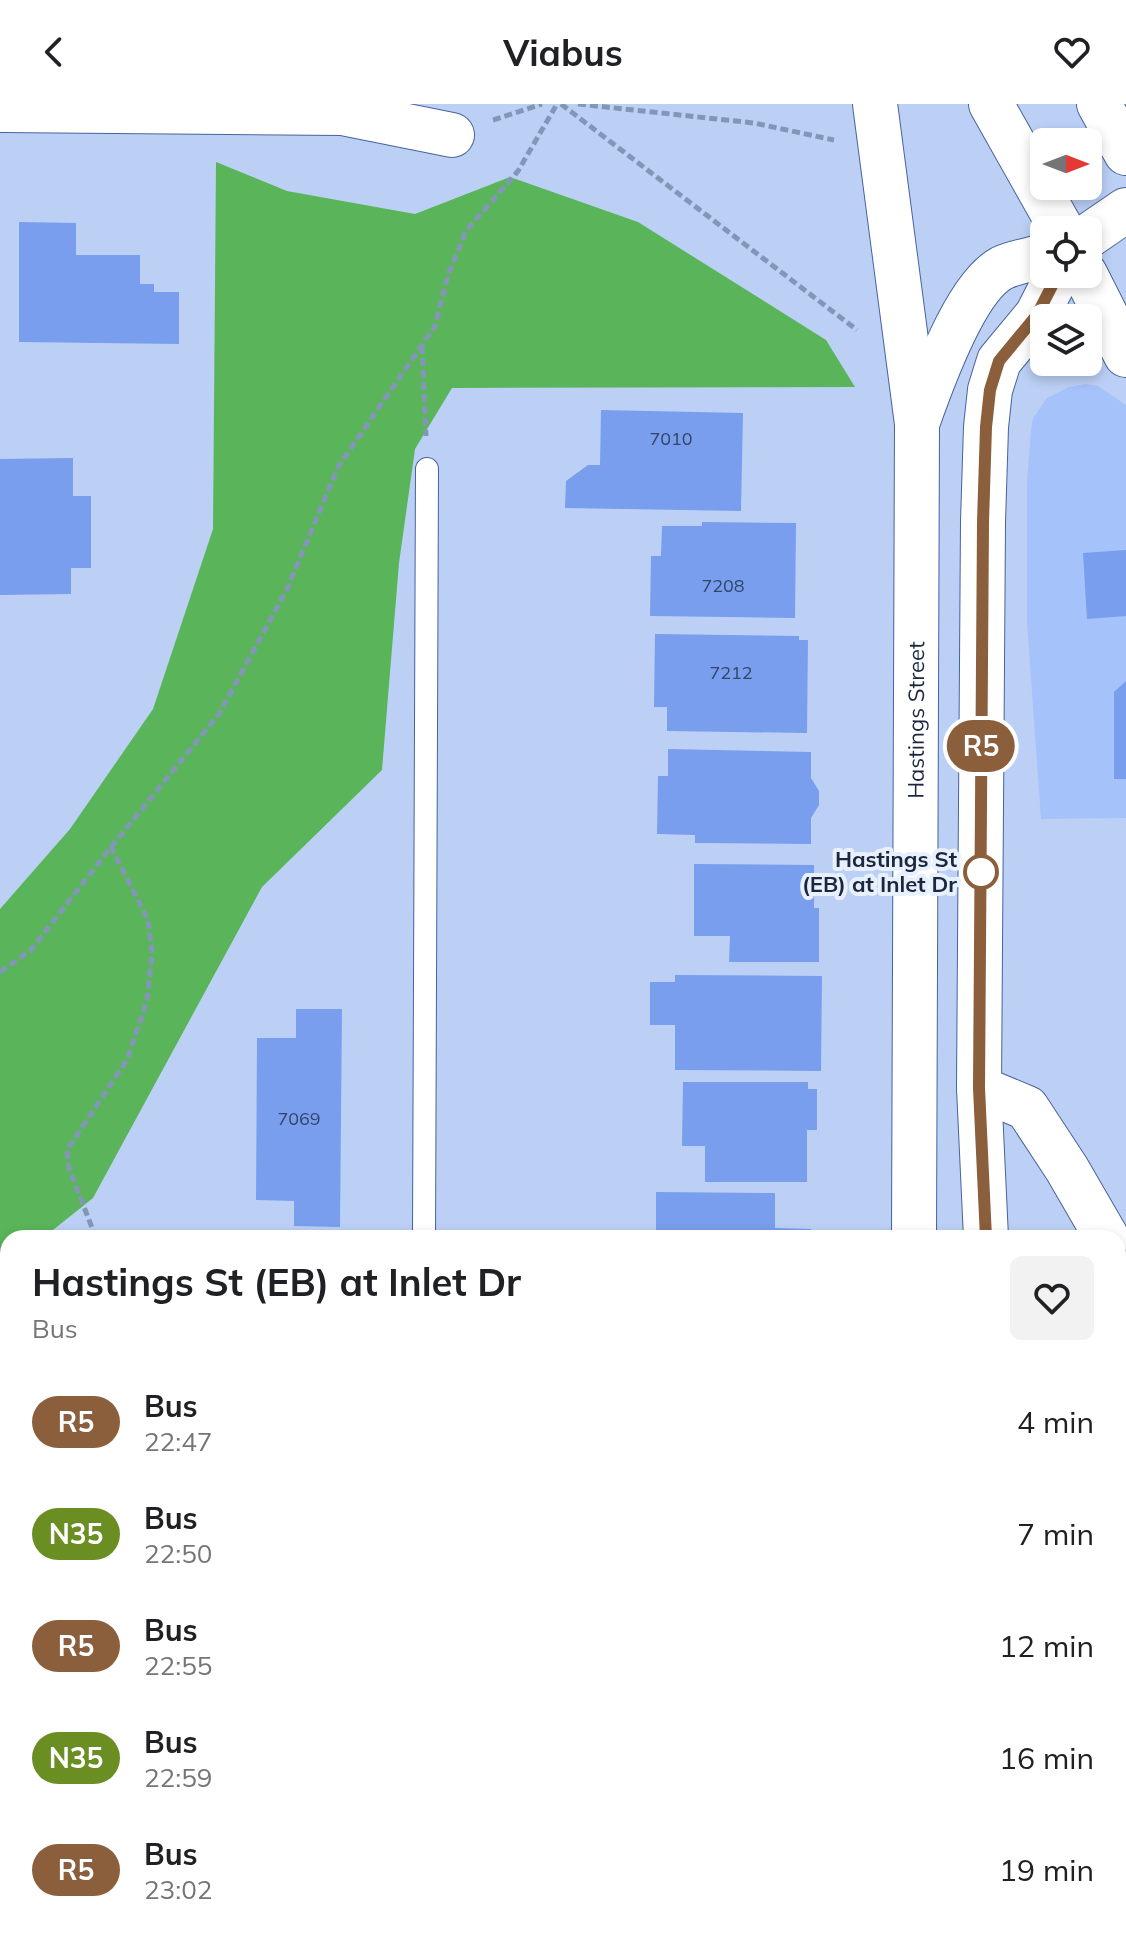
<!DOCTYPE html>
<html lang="en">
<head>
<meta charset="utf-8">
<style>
	:root { --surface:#fff; --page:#f2f2f2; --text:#202124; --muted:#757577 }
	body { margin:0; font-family:Mulish,sans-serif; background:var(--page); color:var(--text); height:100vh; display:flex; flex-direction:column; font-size:30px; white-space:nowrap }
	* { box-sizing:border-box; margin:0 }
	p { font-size:26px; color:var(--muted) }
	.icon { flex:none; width:44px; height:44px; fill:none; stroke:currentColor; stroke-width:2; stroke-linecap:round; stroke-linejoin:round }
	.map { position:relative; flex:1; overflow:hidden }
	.panel { position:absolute; left:0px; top:1126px; width:1126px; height:712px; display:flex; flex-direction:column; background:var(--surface); border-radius:24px 24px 0 0; box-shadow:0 4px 12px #0003 }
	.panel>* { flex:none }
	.badge { padding:0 16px; border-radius:26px; font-size:28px; line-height:52px }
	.needle { width:52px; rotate:90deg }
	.controls { position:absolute; left:1030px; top:24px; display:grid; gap:16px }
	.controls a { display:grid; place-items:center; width:72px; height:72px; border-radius:12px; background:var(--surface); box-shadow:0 4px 12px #0003; font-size:40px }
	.map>.badge { position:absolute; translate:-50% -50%; box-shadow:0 0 0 4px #fff }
	.round { display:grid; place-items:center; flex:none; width:84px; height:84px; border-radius:12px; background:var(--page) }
	.head { display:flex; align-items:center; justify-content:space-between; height:136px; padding:0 32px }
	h1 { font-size:38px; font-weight:700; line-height:60px }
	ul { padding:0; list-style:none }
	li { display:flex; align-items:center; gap:24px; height:112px; padding:0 32px }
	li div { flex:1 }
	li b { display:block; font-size:30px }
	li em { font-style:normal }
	li .badge { min-width:88px; font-weight:700; text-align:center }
	header { display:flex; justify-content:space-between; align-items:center; height:104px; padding:0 32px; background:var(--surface); font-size:36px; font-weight:700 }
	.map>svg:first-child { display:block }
	.built { fill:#a6c2fb }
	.green { fill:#5ab55a }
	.building { fill:#789eed }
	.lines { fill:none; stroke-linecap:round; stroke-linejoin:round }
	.lane-casing { stroke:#47639c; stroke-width:24 }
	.street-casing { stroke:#47639c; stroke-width:46 }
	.secondary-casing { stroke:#47639c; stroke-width:46 }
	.primary-casing { stroke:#47639c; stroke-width:46 }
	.path { stroke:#8496b7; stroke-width:5; stroke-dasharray:8 4; stroke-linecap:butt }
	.lane { stroke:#fff; stroke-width:22 }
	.street { stroke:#fff; stroke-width:44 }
	.secondary { stroke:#fff; stroke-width:44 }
	.primary { stroke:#fff; stroke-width:44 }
	.line-casing { stroke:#fff; stroke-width:18 }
	.line { stroke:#8b5e3c; stroke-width:12 }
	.stop-dot { fill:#fff; stroke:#8b5e3c; stroke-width:4 }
	.labels { text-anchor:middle; stroke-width:8; stroke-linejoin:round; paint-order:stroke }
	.number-label { font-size:18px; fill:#32456a }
	.street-label { font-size:22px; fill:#1b273f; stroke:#e9f0fd }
	.stop-label { font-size:22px; font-weight:bold; fill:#1b273f; stroke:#e9f0fd; text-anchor:end }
</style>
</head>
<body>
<header><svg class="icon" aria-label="back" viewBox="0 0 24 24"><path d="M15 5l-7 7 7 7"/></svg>Viabus<svg class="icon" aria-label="heart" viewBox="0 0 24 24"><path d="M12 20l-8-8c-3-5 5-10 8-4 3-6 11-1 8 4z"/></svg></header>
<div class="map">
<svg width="1126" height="1838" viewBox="0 0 1126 1838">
	<rect width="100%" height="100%" fill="#bcd0f6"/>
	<path class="built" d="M1085,280L1098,282L1126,301V714L1041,715L1027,518V379L1031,326L1033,314L1047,294L1069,283Z"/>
	<path class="green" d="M216,58L287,87L415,110L510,73L638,118L826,236L855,283L452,284L415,345L399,459L382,666L262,783L93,1094L43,1134H8V1162L0,1168V805L70,725L153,605L213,425Z"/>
	<g class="building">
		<path d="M19,118L76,119V151H140V180H154V188H179V240L19,238Z"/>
		<path d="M601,306L743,309L741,407L565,404L566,377L588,361H600Z"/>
		<path d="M73,354V392H91V464H71V490L0,491V355Z"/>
		<path d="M702,418L796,419L795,514L650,512L651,452H661L662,422H702Z"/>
		<path d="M1126,446V512L1087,515L1083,449Z"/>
		<path d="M655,530L799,532V536H808L807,629L667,627V603H654Z"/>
		<path d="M1126,577V675H1114V588Z"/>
		<path d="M668,645L811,648V674L819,687V701L811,714V740L695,739V731L657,730L658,672H668Z"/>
		<path d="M694,760L814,761V804H819V858H729L730,832H694Z"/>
		<path d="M675,871L822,872L821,967L675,966V921H650V878H675Z"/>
		<path d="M296,905H342L340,1123L294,1122V1097L256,1096L257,934H296Z"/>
		<path d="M683,978H808V985H817V1026H807V1078H705V1042H682Z"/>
		<path d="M656,1088L775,1089V1124L811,1125V1134H656Z"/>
		<rect x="0" y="1259" width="8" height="50"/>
		<rect x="0" y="1329" width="8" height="89"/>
		<rect x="0" y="1438" width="8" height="101"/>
		<rect x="0" y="1668" width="8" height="96"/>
		<path d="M2,1779H8V1830H113V1838H1Z"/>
		<path d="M717,1830H813V1837L717,1838Z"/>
	</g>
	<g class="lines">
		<defs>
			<g id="lane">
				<path d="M424,1134L427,365"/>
				<path d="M577,1838V1830"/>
			</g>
			<g id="street">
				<path d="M0,6L342,9L452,31"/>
				<path d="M979,984L1027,1004L1067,1065L1107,1134"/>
				<path d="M1118,1213L1126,1214"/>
				<path d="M213,1838L214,1830"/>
			</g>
			<g id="secondary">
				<path d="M1088,132L1126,106"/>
				<path id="s1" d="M914,1134L917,320C931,280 965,184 1002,164C1014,158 1031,156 1044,152"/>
				<path d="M986,1134L979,984L983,418L986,323L990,286L999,257L1037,211L1058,170"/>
				<path d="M913,1830V1838"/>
				<path d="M993,1838V1830"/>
			</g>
			<g id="primary">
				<path d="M875,0L917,320"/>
				<path d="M991,0L1062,126"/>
				<path d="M1099,0L1126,49"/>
				<path d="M1085,170L1126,251"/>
			</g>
		</defs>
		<use href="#lane" class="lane-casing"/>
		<use href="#street" class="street-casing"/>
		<use href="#secondary" class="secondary-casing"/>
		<use href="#primary" class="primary-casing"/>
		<g class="path">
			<path d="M561,0L857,226"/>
			<path d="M578,0L754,19L834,36"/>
			<path d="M493,16L542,0"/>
			<path d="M422,242L426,332"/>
			<path d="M0,868L31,846L111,743L219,610L287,485L338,363L435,222L448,171L466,127L518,67L557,0"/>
			<path d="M96,1134L69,1064L67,1046L127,956L147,897L152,848L148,816L111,743"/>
		</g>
		<use href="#lane" class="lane"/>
		<use href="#street" class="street"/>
		<use href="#secondary" class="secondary"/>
		<use href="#primary" class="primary"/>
	</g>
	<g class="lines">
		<defs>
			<path id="line" d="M986,1134L979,984L983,418L986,323L990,286L999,257L1037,211L1058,170"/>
		</defs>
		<use href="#line" class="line-casing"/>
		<use href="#line" class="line"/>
	</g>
	<circle class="stop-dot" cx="981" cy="768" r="16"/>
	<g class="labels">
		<g class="number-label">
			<text x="671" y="341">7010</text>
			<text x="723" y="488">7208</text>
			<text x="731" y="575">7212</text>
			<text x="299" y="1021">7069</text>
		</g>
		<g class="street-label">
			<text dy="8" stroke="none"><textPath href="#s1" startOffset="518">Hastings Street</textPath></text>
		</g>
		<g class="stop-label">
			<text x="957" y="763">Hastings St<tspan x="957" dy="25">(EB) at Inlet Dr</tspan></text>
		</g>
	</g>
</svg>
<div class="controls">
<a><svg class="needle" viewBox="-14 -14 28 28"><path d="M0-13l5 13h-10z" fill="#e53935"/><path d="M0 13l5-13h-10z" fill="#757577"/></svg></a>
<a><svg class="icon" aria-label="locate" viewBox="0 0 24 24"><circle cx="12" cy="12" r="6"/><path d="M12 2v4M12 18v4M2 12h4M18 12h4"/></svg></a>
<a><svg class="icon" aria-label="layers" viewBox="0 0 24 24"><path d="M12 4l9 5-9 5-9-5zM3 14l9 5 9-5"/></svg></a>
</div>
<b class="badge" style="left:981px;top:642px;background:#8b5e3c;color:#fff">R5</b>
<section class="panel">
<div class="head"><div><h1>Hastings St (EB) at Inlet Dr</h1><p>Bus</p></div><a class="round"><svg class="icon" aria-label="heart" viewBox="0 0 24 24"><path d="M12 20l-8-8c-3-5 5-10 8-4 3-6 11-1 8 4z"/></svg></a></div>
<ul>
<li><span class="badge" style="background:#8b5e3c;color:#fff">R5</span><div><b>Bus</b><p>22:47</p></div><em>4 min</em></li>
<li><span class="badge" style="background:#6b8e23;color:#fff">N35</span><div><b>Bus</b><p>22:50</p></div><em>7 min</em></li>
<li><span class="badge" style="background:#8b5e3c;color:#fff">R5</span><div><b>Bus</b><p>22:55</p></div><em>12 min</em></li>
<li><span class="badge" style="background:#6b8e23;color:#fff">N35</span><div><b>Bus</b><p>22:59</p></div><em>16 min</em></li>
<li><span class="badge" style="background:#8b5e3c;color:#fff">R5</span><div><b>Bus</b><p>23:02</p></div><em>19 min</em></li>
</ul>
</section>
</div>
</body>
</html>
